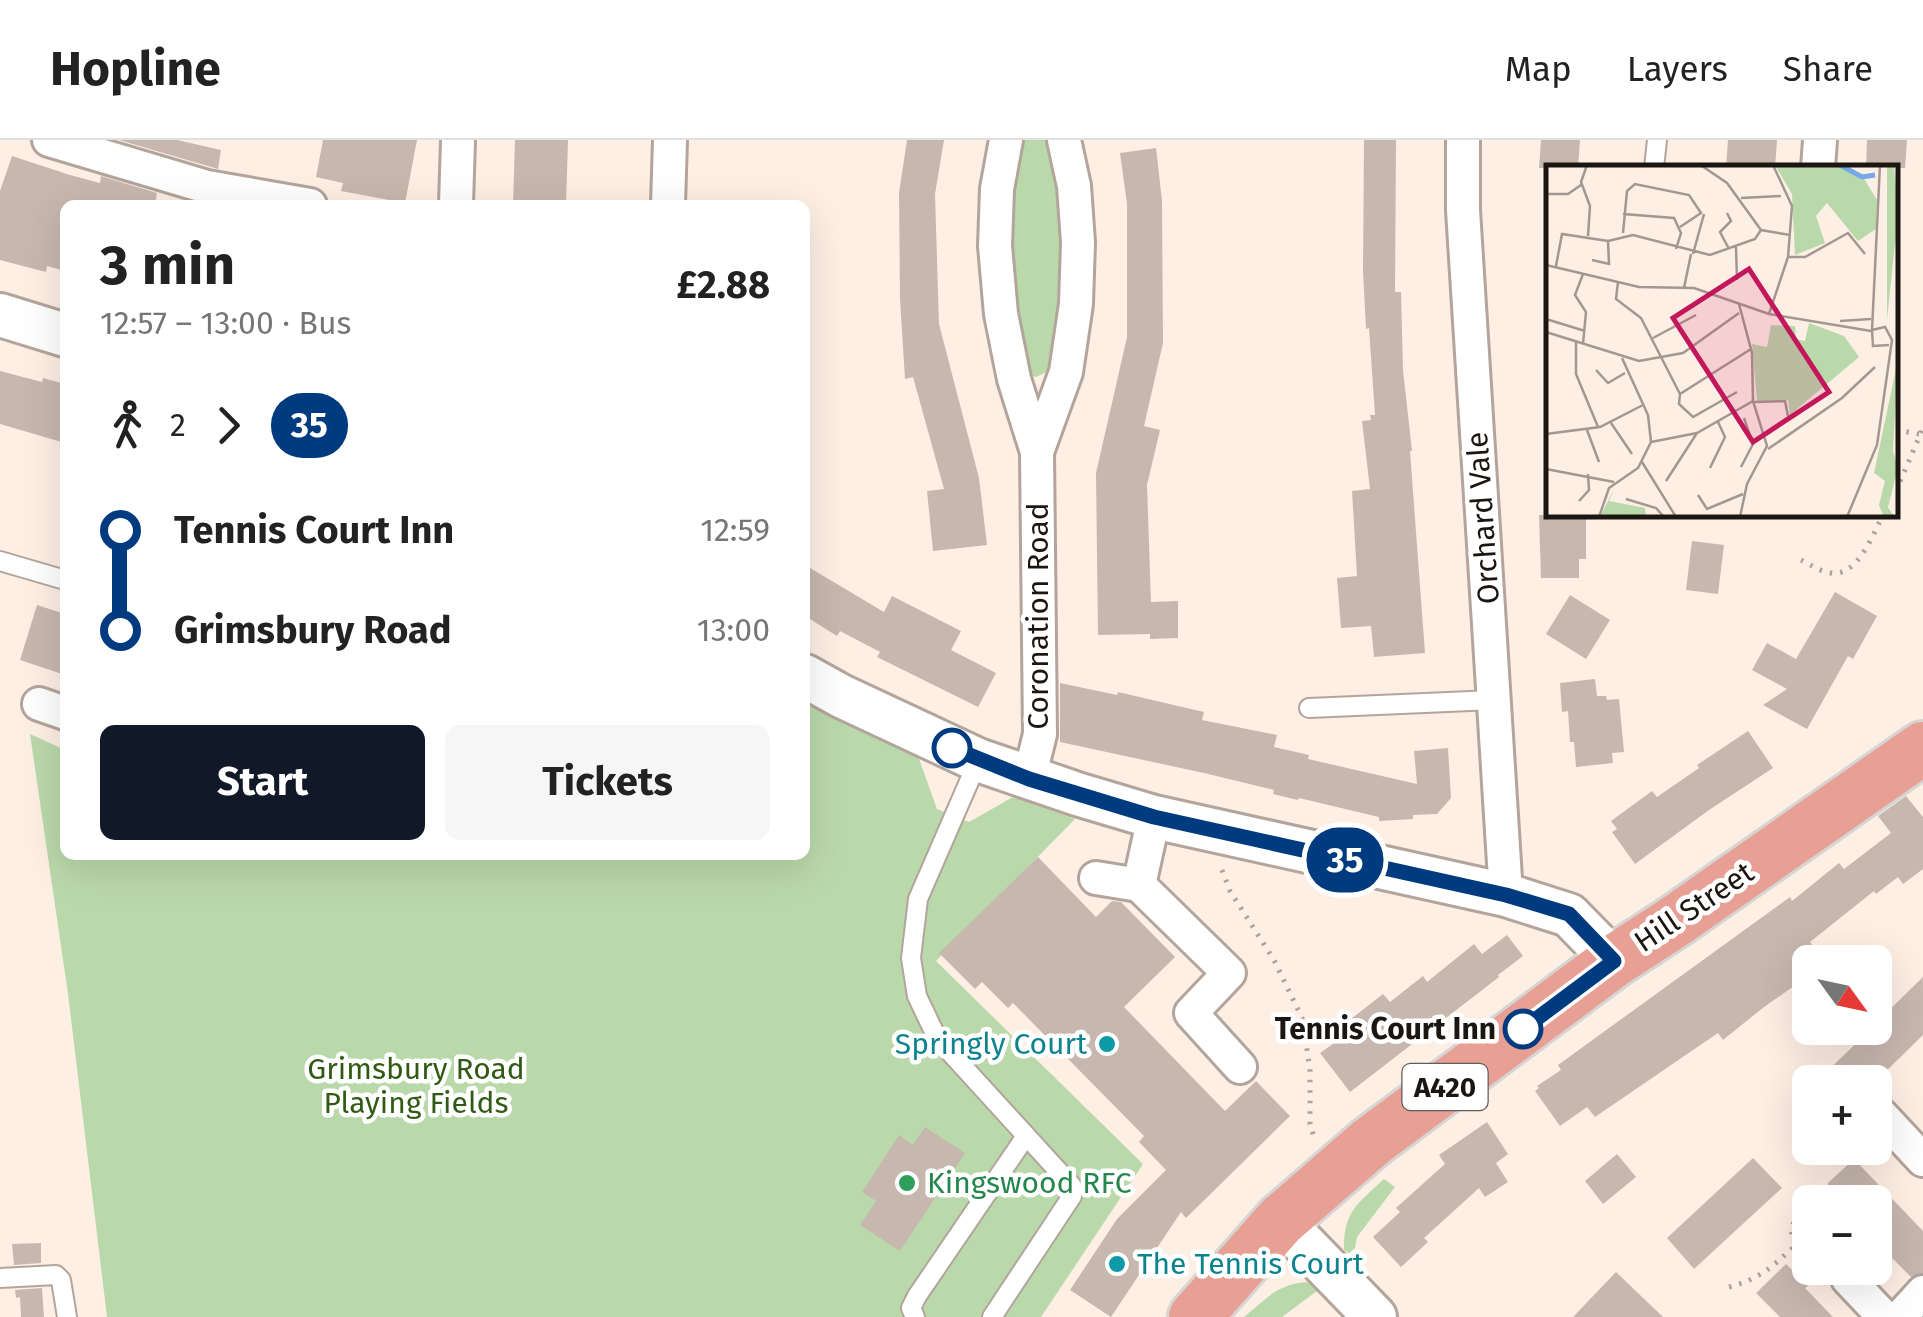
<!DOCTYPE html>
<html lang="en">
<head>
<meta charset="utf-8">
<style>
	:root { --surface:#fff; --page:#f6f6f6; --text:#222; --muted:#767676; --line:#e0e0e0; --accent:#111827 }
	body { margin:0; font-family:"Fira Sans",sans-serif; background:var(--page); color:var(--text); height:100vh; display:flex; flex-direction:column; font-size:38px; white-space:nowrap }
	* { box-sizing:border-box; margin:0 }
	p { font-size:32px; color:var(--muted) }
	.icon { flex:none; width:55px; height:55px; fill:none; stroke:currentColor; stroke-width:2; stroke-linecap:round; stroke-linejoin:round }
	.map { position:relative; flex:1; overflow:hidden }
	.drawer { position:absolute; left:60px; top:60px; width:750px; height:660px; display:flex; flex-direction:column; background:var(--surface); border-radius:15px; box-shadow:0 10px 40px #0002 }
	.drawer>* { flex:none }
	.badge { padding:0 20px; border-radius:32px; font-size:35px; line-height:65px }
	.needle { width:65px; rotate:123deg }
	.buttons { position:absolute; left:1792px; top:805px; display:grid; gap:20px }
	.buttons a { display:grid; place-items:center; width:100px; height:100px; border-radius:15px; background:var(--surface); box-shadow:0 10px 40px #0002; font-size:50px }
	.map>.badge { position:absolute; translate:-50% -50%; box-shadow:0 0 0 5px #fff }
	.legs { display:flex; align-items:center; gap:15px; height:110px; padding:0 40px; font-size:32px }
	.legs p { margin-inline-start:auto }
	.overview { display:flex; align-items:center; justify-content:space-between; height:170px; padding:0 40px }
	h1 { font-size:55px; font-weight:700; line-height:75px }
	.button { display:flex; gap:20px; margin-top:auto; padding:20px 40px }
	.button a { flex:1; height:115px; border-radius:15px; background:var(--accent); color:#fff; font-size:40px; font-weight:700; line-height:115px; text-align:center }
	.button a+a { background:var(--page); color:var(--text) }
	ul { padding:0 40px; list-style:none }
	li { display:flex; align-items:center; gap:35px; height:100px; font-size:38px }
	li i { display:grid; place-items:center; width:15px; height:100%; margin:0 12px; background:currentColor }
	li i::after { content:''; width:25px; height:25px; margin:-12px; border:8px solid; border-radius:50%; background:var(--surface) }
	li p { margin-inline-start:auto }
	li:first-child i { background:linear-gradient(#0000 50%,currentColor 0) }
	li:last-child i { background:linear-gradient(currentColor 50%,#0000 0) }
	header { display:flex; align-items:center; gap:60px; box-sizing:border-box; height:140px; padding:0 50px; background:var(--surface); border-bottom:2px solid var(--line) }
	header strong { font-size:48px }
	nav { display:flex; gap:55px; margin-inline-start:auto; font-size:35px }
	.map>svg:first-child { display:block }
	.green { fill:#bad9ab }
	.building { fill:#c7b8af }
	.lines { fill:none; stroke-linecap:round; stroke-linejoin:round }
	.service-casing { stroke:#b3a59b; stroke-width:22 }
	.minor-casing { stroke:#b3a59b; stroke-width:38 }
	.tertiary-casing { stroke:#b3a59b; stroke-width:48 }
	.primary-casing { stroke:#d6d5d4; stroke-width:58 }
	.path { stroke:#aea29a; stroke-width:5; stroke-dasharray:2.5 8; stroke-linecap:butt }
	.service { stroke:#fff; stroke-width:18 }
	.minor { stroke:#fff; stroke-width:32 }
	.tertiary { stroke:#fff; stroke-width:42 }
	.primary { stroke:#e9a094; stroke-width:52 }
	.line-1-casing { stroke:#fff; stroke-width:22 }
	.line-1 { stroke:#003b80; stroke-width:15 }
	.stop-1-dot { fill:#fff; stroke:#003b80; stroke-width:5 }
	.culture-dot { fill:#0f9aa8; stroke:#fff; stroke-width:4 }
	.leisure-dot { fill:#2e9e5b; stroke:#fff; stroke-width:4 }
	.labels { text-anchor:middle; stroke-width:9; stroke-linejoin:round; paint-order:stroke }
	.shield { fill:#fff; stroke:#5f5c59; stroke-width:2.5 }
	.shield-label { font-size:28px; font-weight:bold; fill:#1b1612 }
	.street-label { font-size:30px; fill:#1b1612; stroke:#fff }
	.stop-label { font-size:30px; font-weight:bold; fill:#1b1612; stroke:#fff; text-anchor:end }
	.culture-label { font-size:30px; fill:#0d838f; stroke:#fff; text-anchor:end }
	.park-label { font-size:30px; fill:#315b14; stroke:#fff }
	.leisure-label { font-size:30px; fill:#27864d; stroke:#fff; text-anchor:start }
	.inset-river { fill:none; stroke:#76a8e8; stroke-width:5 }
	.inset-road { fill:none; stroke:#a39891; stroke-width:2.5 }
	.view { fill:#c2185b; fill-opacity:0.15; stroke:#c2185b; stroke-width:5 }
	.inset-edge { fill:none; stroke:#1b1612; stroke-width:5 }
</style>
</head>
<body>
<header>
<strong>Hopline</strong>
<nav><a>Map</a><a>Layers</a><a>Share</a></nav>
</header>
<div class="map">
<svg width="1923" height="1177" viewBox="0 0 1923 1177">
	<rect width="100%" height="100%" fill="#feefe5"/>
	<g class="green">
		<path d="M1022,0H1046L1060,49L1062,102V160L1051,224L1047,232L1036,237L1031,235L1027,229C1022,206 1015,182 1012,159C1005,106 1009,51 1022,0Z"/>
		<path d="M805,561L918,616L937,669L969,682L1013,657L1075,679L936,821L1143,1024L1041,1177H107L68,854L30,594L65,610V715H805Z"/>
		<path d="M1384,1039L1395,1047L1357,1097L1355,1108L1349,1113L1344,1110C1343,1072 1358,1063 1384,1039Z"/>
		<path d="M1306,1142L1321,1148L1282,1177H1244C1266,1159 1276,1145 1306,1142Z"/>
	</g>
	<g class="building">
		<path d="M119,0H177L221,10L218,29Z"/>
		<path d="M323,0H417L405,63L341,51L343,43L316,37Z"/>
		<path d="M515,0H568L566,65H513Z"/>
		<path d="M907,0H944L935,54L939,184L979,338L987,405L933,411L927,351L944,349L913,237L905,239L900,159L899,53Z"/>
		<path d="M1364,0H1396L1395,152H1401L1403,230L1412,311H1410L1425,513L1374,517L1371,486L1341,488L1337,438L1357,436L1352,351L1370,349L1362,281L1371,280L1370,275H1375L1369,188L1366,189L1363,131Z"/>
		<path d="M1541,0H1580L1578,28H1539Z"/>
		<path d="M1728,0H1777L1775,28H1726Z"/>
		<path d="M1867,0H1907L1905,28H1866Z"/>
		<path d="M1156,8L1162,61L1163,203L1144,286L1160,290L1147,345L1151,462L1178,461V498L1150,499V494L1098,495L1096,333L1127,197V64L1120,13Z"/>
		<path d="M12,16L70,35L100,43L101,36L157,53L155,65H65V131L47,126L46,132L0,120V51Z"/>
		<path d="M0,231L42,242L43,238L65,244V303L0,284Z"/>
		<path d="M1539,375H1586V419H1579V438H1541Z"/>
		<path d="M1692,401L1724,405L1718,454L1686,450Z"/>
		<path d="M805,425L884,472L892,456L961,491L951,510L996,533L978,567L877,517L880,512L840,491L837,496L805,476Z"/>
		<path d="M1835,452L1877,476L1853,519L1848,516L1807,589L1763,565L1787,549L1752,530L1767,503L1796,519Z"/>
		<path d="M1570,455L1610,480L1586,519L1546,494Z"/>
		<path d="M37,465L65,474V535L20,520Z"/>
		<path d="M1595,539L1597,556H1606L1607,560L1619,559L1624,612L1612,613L1613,623L1576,627L1574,602H1570L1568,571L1562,572L1560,543Z"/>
		<path d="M1060,543L1117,555L1118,552L1204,572L1202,580L1277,595L1274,607L1309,615L1308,619L1417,644L1414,611L1448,608L1451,658L1437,674L1413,675V679L1379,681V677L1299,658L1298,660L1273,654L1274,650L1204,633L1060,602Z"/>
		<path d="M1748,591L1773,628L1709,670L1635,724L1612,692L1617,689L1611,681L1652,651L1657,657L1699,628L1697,625Z"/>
		<path d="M1906,656L1923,677V729L1903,744L1898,737L1876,754L1874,751L1810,802L1824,822H1810V835L1764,867L1723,900L1718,893L1595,977L1587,967L1560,986L1535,951L1539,948L1537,946L1561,930L1558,925L1790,757L1792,761L1839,723L1844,729L1891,693L1878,676Z"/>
		<path d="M1038,717L1096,777L1112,761L1121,762L1175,817L1124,867L1225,971L1256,941L1290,976L1186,1078L1181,1072L1111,1177L1070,1150L1117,1079L1166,1030L1139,1002L1144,996L1013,863L1008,868L982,842L975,849L939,813Z"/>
		<path d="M1507,795L1523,816L1498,835L1499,837L1350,952L1320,913L1357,887L1351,879L1383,854L1390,862L1423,836L1427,842L1474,804L1482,814Z"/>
		<path d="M1923,837V895L1875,942H1816L1872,888H1875V884Z"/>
		<path d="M1487,982L1508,1014L1496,1023L1508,1042L1485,1057L1479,1048L1424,1098L1428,1102L1401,1127L1373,1097L1400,1072L1396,1068L1445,1024L1439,1015Z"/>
		<path d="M925,987L965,1013L900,1111L860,1085L876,1061L862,1052L899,995L913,1005Z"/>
		<path d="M1617,1014L1636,1037L1603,1064L1585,1041Z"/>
		<path d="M1753,1018L1782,1048L1694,1129L1667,1098Z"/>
		<path d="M1854,1019L1923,1091V1133L1911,1137L1875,1101V1062H1838L1828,1053V1043Z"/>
		<path d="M41,1103V1123L14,1125L12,1104Z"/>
		<path d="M1786,1124L1808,1146L1805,1148L1833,1177H1780L1756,1153Z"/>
		<path d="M1616,1132L1663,1177H1573Z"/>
		<path d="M42,1148L44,1177H21L20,1157L16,1158L15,1150Z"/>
	</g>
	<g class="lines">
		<defs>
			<g id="service">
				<path d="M1654,28L1657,0"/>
				<path d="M0,421L65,440"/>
				<path d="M1309,568L1494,560"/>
				<path d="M978,621L918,759L911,818L917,856L937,898L1072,1046V1056L992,1177"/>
				<path d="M0,1138L56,1135L61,1140L67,1177"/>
				<path d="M915,1177L911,1168L917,1156L1026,996"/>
			</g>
			<g id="minor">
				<path d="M49,0L207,47L310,65"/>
				<path d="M1006,0L997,49L995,106L1001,174L1014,239L1037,312L1040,594L1029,639"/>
				<path d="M1463,0V70L1506,755"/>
				<path d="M1818,28L1820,0"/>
				<path d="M456,65L458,0"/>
				<path d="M668,65L670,0"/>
				<path d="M1037,312L1066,232L1076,164L1078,102L1074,46L1064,0"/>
				<path d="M39,564L65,573"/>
				<path d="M1154,677L1139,745L1229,833L1191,873L1240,927"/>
				<path d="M1096,738L1139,745"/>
				<path d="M1881,975L1923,1020"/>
				<path d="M1848,1139L1884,1177"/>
				<path d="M1900,1177L1923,1152"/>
			</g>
			<g id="tertiary">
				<path d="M0,175L65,195"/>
				<path d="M805,536L841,556L978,620L1077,654L1154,677L1506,755L1569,775L1614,821"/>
				<path d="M1281,1080L1375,1177"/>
			</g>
			<path id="primary" d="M1195,1177L1281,1080L1371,1002L1614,821L1674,782L1923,608"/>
		</defs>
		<use href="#service" class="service-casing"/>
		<use href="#minor" class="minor-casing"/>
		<use href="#tertiary" class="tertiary-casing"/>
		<use href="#primary" class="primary-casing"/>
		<g class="path">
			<path d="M1896,290L1919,294"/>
			<path d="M1896,351L1923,288"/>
			<path d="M1801,420C1811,425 1821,432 1832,433C1858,436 1873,394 1883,375"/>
			<path d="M1222,730L1230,751L1274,820L1302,878L1310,929V984L1314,997"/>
			<path d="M1808,1066L1793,1084L1791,1098L1810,1124"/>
			<path d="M1729,1147C1760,1139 1773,1126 1796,1105"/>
		</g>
		<use href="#service" class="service"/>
		<use href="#minor" class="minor"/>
		<use href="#tertiary" class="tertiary"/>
		<use href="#primary" class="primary"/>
	</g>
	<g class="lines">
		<defs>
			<path id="line-1" d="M952,608L1029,639L1154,677L1506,755L1569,774L1614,821L1523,889"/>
		</defs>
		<use href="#line-1" class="line-1-casing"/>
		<use href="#line-1" class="line-1"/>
	</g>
	<g class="stop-1-dot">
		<circle cx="952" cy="608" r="18"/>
		<circle cx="1523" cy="889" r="18"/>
	</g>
	<g class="culture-dot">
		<circle cx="1107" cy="904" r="10"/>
		<circle cx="1117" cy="1124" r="10"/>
	</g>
	<circle class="leisure-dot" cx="907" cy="1043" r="10"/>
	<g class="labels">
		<rect class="shield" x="1402.5" y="924" width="85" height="46" rx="8"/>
		<g class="shield-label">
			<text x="1445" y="957">A420</text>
		</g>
		<g class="street-label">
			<text transform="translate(1483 378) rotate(-94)" y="10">Orchard Vale</text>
			<text transform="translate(1038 476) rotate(-90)" y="10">Coronation Road</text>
			<text transform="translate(1694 767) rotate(-34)" y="10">Hill Street</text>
		</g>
		<g class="stop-label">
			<text x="1496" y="899">Tennis Court Inn</text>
		</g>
		<g class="culture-label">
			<text x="1087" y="914">Springly Court</text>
			<text x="1137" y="1134" text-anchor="start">The Tennis Court</text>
		</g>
		<g class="park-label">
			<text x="416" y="939">Grimsbury Road<tspan x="416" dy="34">Playing Fields</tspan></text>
		</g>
		<g class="leisure-label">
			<text x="927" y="1053">Kingswood RFC</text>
		</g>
	</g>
	<g transform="translate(1546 25)">
		<rect width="352" height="352" fill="#feefe5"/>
		<path d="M229,0H293L317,12L331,35L330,64L312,76L281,38L270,51L279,78L249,90L246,29ZM341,0H348L352,51L341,155ZM263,158L298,171L313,192L244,250L242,235L211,236L206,179L221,182L225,160L249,161L250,174L259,176ZM352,194L347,286L352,303L342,342L348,352H338L333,340L339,316L328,308ZM69,322L63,336L99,343L100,352H54Z" fill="#bad9ab"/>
		<path class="inset-river" d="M294,0L316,12L329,10"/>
		<path class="inset-road" d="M41,0L35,17L44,41L42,71M137,0L156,1L181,18L215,65L244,70M0,29H22L35,20M195,33L235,31M181,48L185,56L174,67L183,84M77,49L128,53L135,68L130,84M77,68L81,26L89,19L143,30L155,48L134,62M62,76L87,70L164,90L209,74L215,65M190,82L191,115M147,89L158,49M242,92H259L302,68L319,89M46,95L63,99L62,76M0,100L93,122L148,123L223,149L325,166M10,101L16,69L62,76M72,117L70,134L95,153L134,229L205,184M138,123L145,89M193,139L206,188L207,236L221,281L201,319L194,352M223,149L242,92L246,41L227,0M0,154L39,166M294,156L325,154M326,165L334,0M0,167L93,196L137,188L193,148M107,173L150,150M30,177V209L52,262M37,179L40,147L29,130L37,109M50,205L62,218L79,208M134,229L133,239L147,252L191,227M208,237L239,236L242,251M65,258L86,289M41,265L53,297M0,269L54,262L97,240M105,277L151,268L207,236M222,284L296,233L329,202M96,297L130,352M195,302L207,279L198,253M164,303L179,272L172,257M0,304L68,317M120,316L151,268M152,330L161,344L197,329M80,334L110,343L118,352M33,336L43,325L42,309M53,352L63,323L92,303L105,277L102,250L76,193M301,352L331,280L346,175L339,162L326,165L327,181L343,180"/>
		<path class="view" d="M203,104L283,227L207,277L127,153Z"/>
		<rect width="352" height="352" class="inset-edge"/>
	</g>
</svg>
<div class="buttons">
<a><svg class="needle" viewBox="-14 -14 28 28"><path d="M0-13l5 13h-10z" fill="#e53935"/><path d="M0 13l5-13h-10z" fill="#767676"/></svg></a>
<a>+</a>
<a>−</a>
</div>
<b class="badge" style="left:1345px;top:720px;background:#003b80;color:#fff">35</b>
<section class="drawer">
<div class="overview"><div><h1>3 min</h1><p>12:57 – 13:00 · Bus</p></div><b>£2.88</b></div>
<div class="legs"><svg class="icon" aria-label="walk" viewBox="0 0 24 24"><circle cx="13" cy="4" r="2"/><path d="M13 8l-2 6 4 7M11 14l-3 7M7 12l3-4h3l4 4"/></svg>2<svg class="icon" aria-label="forward" viewBox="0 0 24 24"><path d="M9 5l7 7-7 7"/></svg><b class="badge" style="background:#003b80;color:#fff">35</b></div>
<ul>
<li><i style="color:#003b80"></i><b>Tennis Court Inn</b><p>12:59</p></li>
<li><i style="color:#003b80"></i><b>Grimsbury Road</b><p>13:00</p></li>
</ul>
<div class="button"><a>Start</a><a>Tickets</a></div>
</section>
</div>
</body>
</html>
